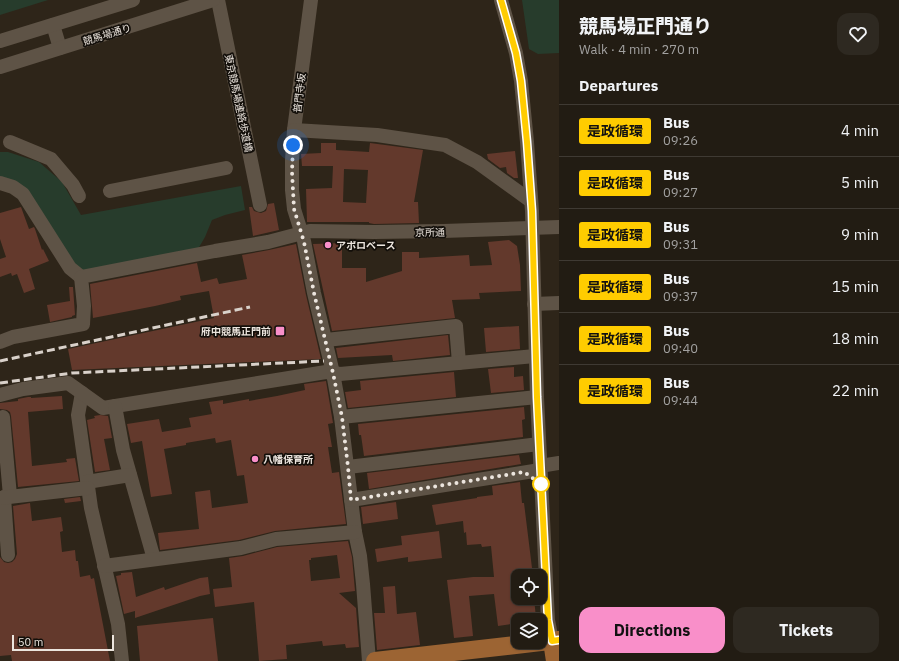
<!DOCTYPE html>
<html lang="en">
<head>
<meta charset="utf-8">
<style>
	:root { --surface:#221c13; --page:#2e2921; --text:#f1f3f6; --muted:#a2a1a0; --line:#3f3a33; --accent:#f98fc9 }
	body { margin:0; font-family:"IBM Plex Sans","Noto Sans JP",sans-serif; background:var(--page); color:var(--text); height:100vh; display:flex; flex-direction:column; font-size:15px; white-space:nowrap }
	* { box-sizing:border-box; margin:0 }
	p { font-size:13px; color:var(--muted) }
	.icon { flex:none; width:22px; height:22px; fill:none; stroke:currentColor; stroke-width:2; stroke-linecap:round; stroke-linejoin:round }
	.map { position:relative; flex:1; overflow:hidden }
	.drawer { display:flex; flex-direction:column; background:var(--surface); width:340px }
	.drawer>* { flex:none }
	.badge { padding:0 8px; border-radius:3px; font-size:14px; line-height:26px }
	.controls { position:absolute; left:511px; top:569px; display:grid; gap:8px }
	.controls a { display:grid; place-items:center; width:36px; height:36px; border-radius:8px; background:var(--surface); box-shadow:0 1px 3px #0004,0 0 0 1px var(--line); font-size:20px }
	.scale { position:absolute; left:12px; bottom:10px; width:102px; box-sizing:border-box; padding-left:4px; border:2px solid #ece5de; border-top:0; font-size:11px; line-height:14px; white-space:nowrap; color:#ece5de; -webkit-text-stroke:3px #130f0a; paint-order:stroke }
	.you { position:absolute; width:20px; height:20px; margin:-10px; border:3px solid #fff; border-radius:50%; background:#1a73e8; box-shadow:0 0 0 6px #1a73e833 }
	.map>.badge { position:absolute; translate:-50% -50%; box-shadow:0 0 0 2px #fff }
	h2 { padding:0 20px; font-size:15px; line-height:36px }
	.round { display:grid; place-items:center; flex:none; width:42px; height:42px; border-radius:12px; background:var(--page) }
	.summary { display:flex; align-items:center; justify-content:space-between; height:68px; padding:0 20px }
	h1 { font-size:19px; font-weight:800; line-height:30px }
	.button { display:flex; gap:8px; margin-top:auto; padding:8px 20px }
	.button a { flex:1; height:46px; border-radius:12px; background:var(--accent); color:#111; font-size:16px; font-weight:800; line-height:46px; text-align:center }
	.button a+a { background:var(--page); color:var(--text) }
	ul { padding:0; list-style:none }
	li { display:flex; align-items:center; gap:12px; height:52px; padding:0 20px; border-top:1px solid var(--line) }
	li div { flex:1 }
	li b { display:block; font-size:15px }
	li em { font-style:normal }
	li .badge { min-width:44px; font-weight:700; text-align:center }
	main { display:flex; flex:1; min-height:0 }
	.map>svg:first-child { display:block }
	.green { fill:#273c2c }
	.building { fill:#63392c; fill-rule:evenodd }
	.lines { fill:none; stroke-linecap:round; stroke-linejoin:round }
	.minor { stroke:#5e5346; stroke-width:14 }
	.major { stroke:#9c6433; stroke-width:18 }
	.rail { stroke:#d9d1ca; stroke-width:3; stroke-dasharray:8 4; stroke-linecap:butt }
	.line-casing { stroke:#fff; stroke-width:9 }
	.line { stroke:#fc0; stroke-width:6 }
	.walk { stroke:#ece5de; stroke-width:4; stroke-dasharray:0 7.2 }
	.poi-dot { fill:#f98fc9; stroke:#130f0a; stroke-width:1.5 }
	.stop-dot { fill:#fff; stroke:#fc0; stroke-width:2 }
	.labels { text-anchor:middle; stroke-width:3.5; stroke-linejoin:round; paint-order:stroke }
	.street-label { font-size:10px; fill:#ece5de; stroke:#130f0a }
	.poi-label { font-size:10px; font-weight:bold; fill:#ece5de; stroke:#130f0a; text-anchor:start }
</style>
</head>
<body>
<main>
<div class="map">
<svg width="559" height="661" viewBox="0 0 559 661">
	<rect width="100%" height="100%" fill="#2e2519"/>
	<g class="green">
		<path d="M0,0H48L0,15Z"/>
		<path d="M522,0H559V53L538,54L529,49Z"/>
		<path d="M0,152H8L39,162L62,182L81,215L241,186L245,210L225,215L212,220L205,237L198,249L81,271L74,266L27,192L0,178Z"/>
	</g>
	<g class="building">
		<path d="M321,143H336V150L369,152L370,143L423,150L414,202H418L419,223L374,224L369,223V222H307L306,189L332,188L333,166H302L301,154L321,153ZM344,169L368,170L366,203L343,202Z"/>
		<path d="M515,151L518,178H514L507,173L506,167L500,168L488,159L487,154Z"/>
		<path d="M274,203L279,230L253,236L249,207H252L254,211L261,213L266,211L268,204Z"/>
		<path d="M21,207L29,229L34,227L35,229L42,250L43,249L49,261L29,269L35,289L24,293L17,274L12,276L11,273L0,277V259L6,257L0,239V213Z"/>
		<path d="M509,240L517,246L520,265L521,291L479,293L480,299L452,300L455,318L332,331L313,244L342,243V268H366V282L402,271V252H419V258L469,255L470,266L492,265L488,242Z"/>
		<path d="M296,244L306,295L321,359L72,370L68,349L214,318L209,291L180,296L181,300L155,306L93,318L90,284L197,263L201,282L217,278L219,284L247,279L242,255L269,250Z"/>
		<path d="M69,287H73L75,315L72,316V317L50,322L47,305L70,301Z"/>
		<path d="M519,326L520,349L486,352L484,328Z"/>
		<path d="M448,335L450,355L393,361L392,355L338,358L336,348Z"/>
		<path d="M514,367V377L523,376L524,390L491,393L488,369Z"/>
		<path d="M454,372L456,397L348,408L345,392L361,390L360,381Z"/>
		<path d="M326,381L333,423L328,424L332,447H328L332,473L339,472L346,524L275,531L239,540L160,550L158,533L199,529L195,492L210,490L212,508L248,503L244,475L237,476L231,440L216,443L215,438L186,443V445L164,449L172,494L151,497L142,441L131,443L127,424L159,419L162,432L191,427L189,418L212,414L209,402L223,400V404L249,399V401L277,396L305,390L304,384Z"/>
		<path d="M62,396L63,409L28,412L32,466L67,462L66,459L75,458L79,481L18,487L11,416L10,412L7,410L0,409V403L18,401V399L28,397H31V398Z"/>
		<path d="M524,407L525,419L522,420L523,437L364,456L361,435H359L358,424Z"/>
		<path d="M100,415L108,416L112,438L104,439L110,470L95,472L87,420L95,418L94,416Z"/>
		<path d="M519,455L521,464L369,489L367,473Z"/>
		<path d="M520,482L522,503H524L533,576H512L514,598H534L536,618L518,620V623L498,626L494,594L469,596L473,636L454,638L447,580L473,577H494L491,546L482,547L481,544L467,545L466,532L464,533L463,521L436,525L432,505L477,498V497L493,495L492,486Z"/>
		<path d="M80,497L81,501L65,503L64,499Z"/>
		<path d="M396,502L398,519L363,524L361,507Z"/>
		<path d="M30,503L32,521L61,517L63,531L60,532L62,552L75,550L76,561H78L80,577L90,575L91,579L94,578L110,661H12L11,655L0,656V557L4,562L8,563L12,562L15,559L17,554L13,506Z"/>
		<path d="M439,531L442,558L408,562V557L377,562L375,549L402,545L401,536Z"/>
		<path d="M348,541L352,557L355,591L339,593L356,608L359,647L346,648L345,644L323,646L322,641L286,645L287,659L259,661L254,602L215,607L213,589L232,587L229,558L243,556L277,547ZM337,555L340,578L311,581L309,560H311V558Z"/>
		<path d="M132,572L136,597L164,587L165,590L200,578L208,577L210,594L200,596L135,618V611L124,614L116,576L121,575V573Z"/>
		<path d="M395,586L397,614L416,612L420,645L377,650L374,613H385L383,587Z"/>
		<path d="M213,618L218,661H140L137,626Z"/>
	</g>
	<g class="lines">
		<g class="minor">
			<path d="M218,0L260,205"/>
			<path d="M311,0L294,130L292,160V190L294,209L304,241L314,293L333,373L341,417L355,532L360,556L363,584L369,661"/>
			<path d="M501,0L516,53L521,81L527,142L532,211L537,397L548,620L552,641"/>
			<path d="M53,25L60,48"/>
			<path d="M0,41L133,0"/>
			<path d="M0,67L213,0"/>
			<path d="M294,130L377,135L445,145L477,162L531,201"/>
			<path d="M10,142L51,159L73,185L79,196"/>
			<path d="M0,183L13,187L23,194L70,268L81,277"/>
			<path d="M110,191L226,168"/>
			<path d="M534,304L559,303"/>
			<path d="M326,340L456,326L459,363"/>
			<path d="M0,342L13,337L83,324L84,306L81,277L215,251L268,242L310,231L374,232L443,231L559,227"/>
			<path d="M82,393L78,415L91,508L118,624L122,661"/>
			<path d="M0,395L23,389L68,383L103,408L326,372L340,374L535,356"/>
			<path d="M115,406L123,450L154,559"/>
			<path d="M3,417L10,496"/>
			<path d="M341,417L537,397"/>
			<path d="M540,466L559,463"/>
			<path d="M348,467L539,444"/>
			<path d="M87,482L130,475"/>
			<path d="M4,497L8,555"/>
			<path d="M0,498L88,488"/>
			<path d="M351,500L540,470"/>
			<path d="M104,566L241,548L276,539L355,532"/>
		</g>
		<g class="major">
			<path d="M552,641L555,661"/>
			<path d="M375,661L559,640"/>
		</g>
		<g class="rail">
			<path d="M0,361L250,307"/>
			<path d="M0,383L72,373L324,361"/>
		</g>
	</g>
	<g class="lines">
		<defs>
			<path id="line" d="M501,0L516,53L521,81L527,142L532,211L537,397L548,620L552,641L559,640"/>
		</defs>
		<use href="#line" class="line-casing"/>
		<use href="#line" class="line"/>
		<path class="walk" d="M293,145L292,172L294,209L304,242L314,293L333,373L342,417L348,467L351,500L524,472L541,484"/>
	</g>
	<g class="poi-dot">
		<circle cx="328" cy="245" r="4"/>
		<rect x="275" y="326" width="10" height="10" rx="2"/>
		<circle cx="255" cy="459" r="4"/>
	</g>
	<circle class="stop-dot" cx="541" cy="484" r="8"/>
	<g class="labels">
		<g class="street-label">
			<text transform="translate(107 34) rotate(-17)" y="4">競馬場通り</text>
			<text transform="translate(299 93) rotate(-83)" y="4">普門寺坂</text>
			<text transform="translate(239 103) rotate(78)" y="4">東京競馬場連絡歩道橋</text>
			<text transform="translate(430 232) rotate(-1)" y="4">京所通</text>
		</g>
		<g class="poi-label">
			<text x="336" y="249">アポロベース</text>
			<text x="271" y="335" text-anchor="end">府中競馬正門前</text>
			<text x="263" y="463">八幡保育所</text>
		</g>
	</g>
</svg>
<div class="controls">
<a><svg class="icon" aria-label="locate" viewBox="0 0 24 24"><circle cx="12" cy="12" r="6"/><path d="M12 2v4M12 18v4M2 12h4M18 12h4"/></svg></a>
<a><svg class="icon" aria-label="layers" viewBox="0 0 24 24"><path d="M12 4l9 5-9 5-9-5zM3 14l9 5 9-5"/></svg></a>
</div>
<div class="scale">50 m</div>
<div class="you" style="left:293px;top:145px"></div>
</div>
<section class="drawer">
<div class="summary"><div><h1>競馬場正門通り</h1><p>Walk · 4 min · 270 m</p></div><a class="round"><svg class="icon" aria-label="heart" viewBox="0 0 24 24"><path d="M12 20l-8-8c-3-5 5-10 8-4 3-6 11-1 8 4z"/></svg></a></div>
<h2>Departures</h2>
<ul>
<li><span class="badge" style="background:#fc0;color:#111">是政循環</span><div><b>Bus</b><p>09:26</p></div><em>4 min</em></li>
<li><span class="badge" style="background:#fc0;color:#111">是政循環</span><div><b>Bus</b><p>09:27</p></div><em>5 min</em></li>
<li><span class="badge" style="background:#fc0;color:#111">是政循環</span><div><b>Bus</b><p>09:31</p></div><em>9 min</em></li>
<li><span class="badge" style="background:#fc0;color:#111">是政循環</span><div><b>Bus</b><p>09:37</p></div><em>15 min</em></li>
<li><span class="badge" style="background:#fc0;color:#111">是政循環</span><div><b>Bus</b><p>09:40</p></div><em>18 min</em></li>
<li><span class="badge" style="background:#fc0;color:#111">是政循環</span><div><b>Bus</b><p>09:44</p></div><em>22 min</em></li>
</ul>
<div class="button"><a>Directions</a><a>Tickets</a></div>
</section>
</main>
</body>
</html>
